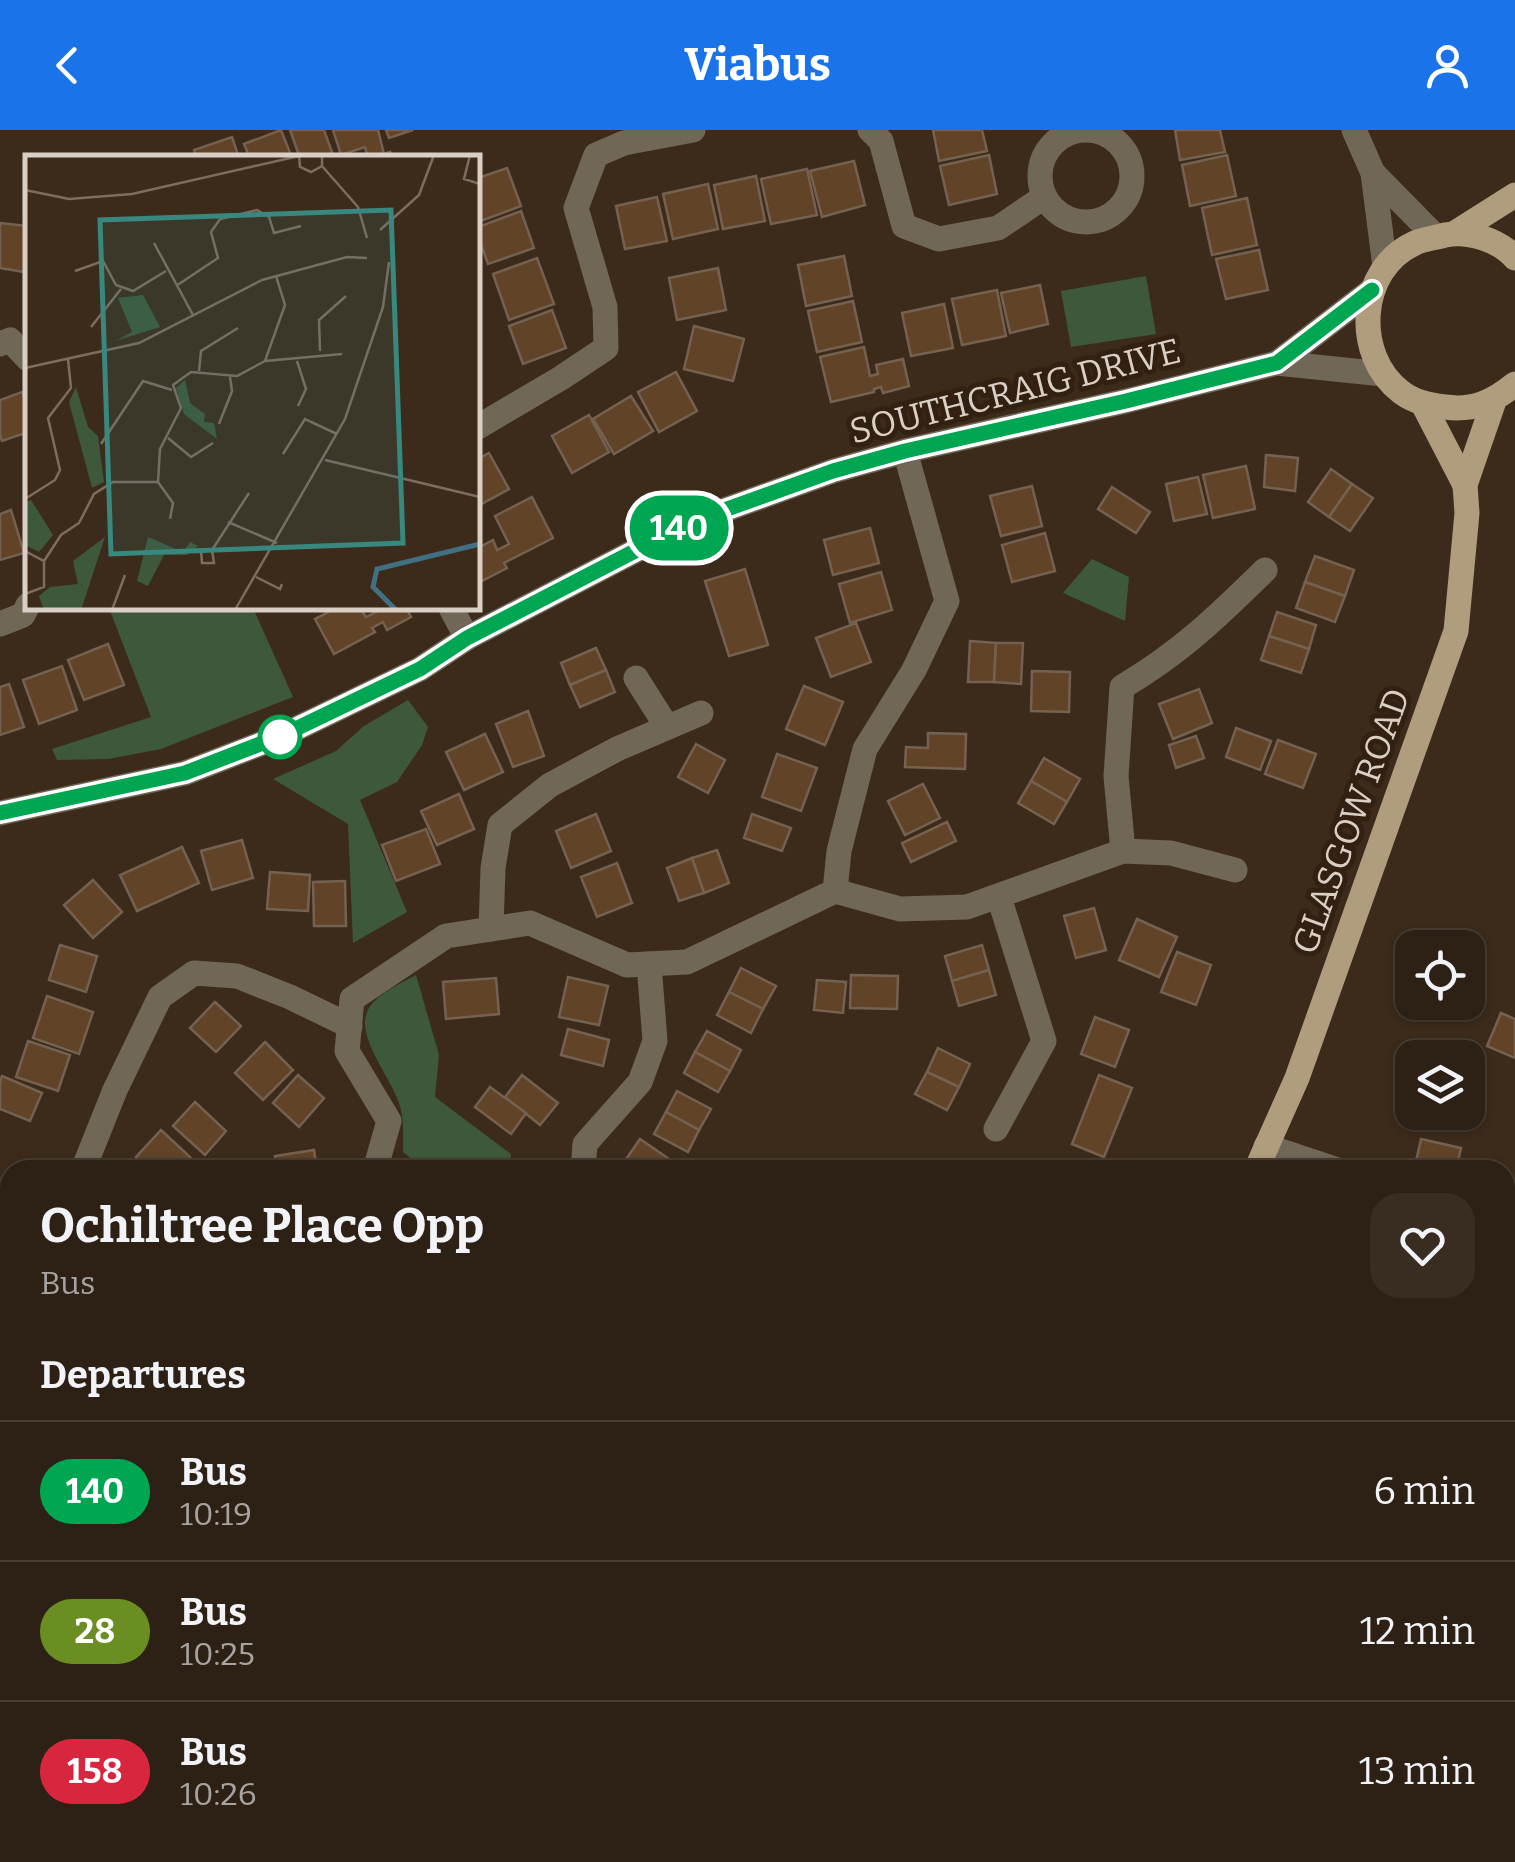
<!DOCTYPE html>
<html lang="en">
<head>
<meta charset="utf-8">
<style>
	:root { --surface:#2d2014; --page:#392d22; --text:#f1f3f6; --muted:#a7a3a0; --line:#483e34; --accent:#1a73e8 }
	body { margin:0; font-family:Bitter,serif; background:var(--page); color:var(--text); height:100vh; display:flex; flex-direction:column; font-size:38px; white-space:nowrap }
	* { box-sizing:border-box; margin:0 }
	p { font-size:32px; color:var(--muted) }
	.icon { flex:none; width:55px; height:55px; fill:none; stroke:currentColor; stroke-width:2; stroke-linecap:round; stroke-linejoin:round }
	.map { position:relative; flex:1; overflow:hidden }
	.panel { position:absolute; left:0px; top:1030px; width:1515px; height:702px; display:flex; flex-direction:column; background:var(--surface); border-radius:30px 30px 0 0; box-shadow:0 2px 8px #0004,0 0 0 2px var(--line) }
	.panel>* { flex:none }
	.badge { padding:0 20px; border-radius:32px; font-size:35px; line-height:65px }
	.buttons { position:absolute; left:1395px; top:800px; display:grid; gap:20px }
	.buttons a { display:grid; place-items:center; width:90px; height:90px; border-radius:20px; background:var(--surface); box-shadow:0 2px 8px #0004,0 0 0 2px var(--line); font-size:50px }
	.map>.badge { position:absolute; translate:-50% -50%; box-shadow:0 0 0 5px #fff }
	h2 { padding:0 40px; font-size:38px; line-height:90px }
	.round { display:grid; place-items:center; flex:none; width:105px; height:105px; border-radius:30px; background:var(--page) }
	.head { display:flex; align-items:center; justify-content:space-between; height:170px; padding:0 40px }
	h1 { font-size:48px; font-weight:700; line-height:75px }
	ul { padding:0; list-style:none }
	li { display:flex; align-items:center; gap:30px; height:140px; padding:0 40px; border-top:2px solid var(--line) }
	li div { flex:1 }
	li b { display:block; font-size:38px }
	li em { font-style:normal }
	li .badge { min-width:110px; font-weight:700; text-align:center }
	header { display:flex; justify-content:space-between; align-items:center; height:130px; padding:0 40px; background:var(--accent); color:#fff; font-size:45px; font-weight:700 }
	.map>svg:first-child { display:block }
	.green { fill:#3e583b }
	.building { fill:#614328; stroke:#756150; stroke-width:2.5 }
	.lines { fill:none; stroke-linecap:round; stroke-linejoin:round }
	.minor { stroke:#706757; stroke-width:25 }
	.major { stroke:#b09d7d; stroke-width:25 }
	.line-casing { stroke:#fff; stroke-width:22 }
	.line { stroke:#00a651; stroke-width:15 }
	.stop-dot { fill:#fff; stroke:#00a651; stroke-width:5 }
	.labels { text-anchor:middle; stroke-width:10; stroke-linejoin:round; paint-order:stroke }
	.street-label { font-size:35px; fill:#dacfc5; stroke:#322112 }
	.inset-river { fill:none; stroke:#417082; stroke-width:5 }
	.inset-road { fill:none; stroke:#7b6d5f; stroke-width:2.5 }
	.view { fill:#38887f; fill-opacity:0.15; stroke:#38887f; stroke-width:5 }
	.inset-edge { fill:none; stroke:#dacfc5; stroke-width:5 }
</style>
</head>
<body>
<header><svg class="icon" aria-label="back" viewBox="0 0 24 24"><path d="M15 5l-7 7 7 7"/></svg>Viabus<svg class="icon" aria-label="person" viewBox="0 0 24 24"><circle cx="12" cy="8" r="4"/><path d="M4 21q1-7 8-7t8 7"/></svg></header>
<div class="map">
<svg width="1515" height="1732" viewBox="0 0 1515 1732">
	<rect width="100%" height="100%" fill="#3c2b1b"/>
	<g class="green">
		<path d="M1146,146L1156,204L1071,217L1061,161Z"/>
		<path d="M1092,429L1129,447L1125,491L1063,463Z"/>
		<path d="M109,478H253L293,567L161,619L108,629L57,630L52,619L151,587Z"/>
		<path d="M408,570L428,597L422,615L397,652L360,670L407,782L353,813L348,694L273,649L336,621L364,596Z"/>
		<path d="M416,845L439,925L435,967L511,1024L509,1040H425L403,1022C403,1007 404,990 400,976C393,950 356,908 367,882C375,864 400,854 416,845Z"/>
		<path d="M10,1526V1563L0,1583V1529Z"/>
		<path d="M157,1723L344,1722L365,1732H153Z"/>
		<path d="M384,1723V1722L444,1723L439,1732H378Z"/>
	</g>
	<g class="building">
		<path d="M281,0L292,28H250L244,14Z"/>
		<path d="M290,0H324L333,25L326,28H300Z"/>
		<path d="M333,0H378L384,24L390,22L391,28H368L365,17L341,25Z"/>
		<path d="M386,0H413L389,8Z"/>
		<path d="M933,0H982L987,21L939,31Z"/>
		<path d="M1175,0H1220L1225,22L1180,30Z"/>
		<path d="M232,7L239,28H196L194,20Z"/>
		<path d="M989,25L997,64L949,75L940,36Z"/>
		<path d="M1227,25L1236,66L1190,76L1182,35Z"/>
		<path d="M854,31L865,75L822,87L810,41Z"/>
		<path d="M507,38L521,76L478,92V48Z"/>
		<path d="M807,39L817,85L771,94L761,49Z"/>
		<path d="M756,46L765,91L723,99L714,55Z"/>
		<path d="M708,54L718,99L673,109L663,64Z"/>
		<path d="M657,67L667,111L625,119L616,76Z"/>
		<path d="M1247,68L1257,115L1212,125L1202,78Z"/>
		<path d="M521,81L534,118L488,134L478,105V97Z"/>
		<path d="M0,93L28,96L24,142L0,138Z"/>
		<path d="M1259,120L1268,160L1226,169L1216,129Z"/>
		<path d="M844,126L852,166L806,176L798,135Z"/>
		<path d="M537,128L554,174L509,190L493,144Z"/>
		<path d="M718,138L726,180L677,190L669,148Z"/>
		<path d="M1040,155L1048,194L1010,203L1001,163Z"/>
		<path d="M997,160L1006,206L962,215L952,169Z"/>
		<path d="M853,171L862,212L817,222L808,181Z"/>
		<path d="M944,174L953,218L911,226L902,183Z"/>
		<path d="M552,180L566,218L523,234L509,196Z"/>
		<path d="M694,196L744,209L733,251L684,239Z"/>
		<path d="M864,217L870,246L878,244L876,235L903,229L909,256L883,263L881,257L874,259V262L831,272L820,227Z"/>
		<path d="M676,242L697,281L659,302L638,262Z"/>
		<path d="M22,262L28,279V302L2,311L0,305V270Z"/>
		<path d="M631,266L653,301L614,324L593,289Z"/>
		<path d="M589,285L609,322L572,343L552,306Z"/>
		<path d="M489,323L509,359L478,376V329Z"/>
		<path d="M1266,325L1298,328L1295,361L1264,357Z"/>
		<path d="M1246,336L1255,379L1213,388L1203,345Z"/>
		<path d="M1331,339L1352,354L1329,387L1308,372Z"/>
		<path d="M1198,347L1207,384L1174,391L1166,354Z"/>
		<path d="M1352,354L1373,368L1350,401L1329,387Z"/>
		<path d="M1032,356L1042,396L1001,406L990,366Z"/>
		<path d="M1112,357L1150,382L1136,403L1098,379Z"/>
		<path d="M532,367L553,408L504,433L507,438L478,453V418L493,410L497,420L509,414L495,386Z"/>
		<path d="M11,380L24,423L0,430V384Z"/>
		<path d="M870,398L879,433L833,445L824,410Z"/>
		<path d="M1045,403L1055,441L1012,452L1002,415Z"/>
		<path d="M1315,426L1354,440L1345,466L1305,452Z"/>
		<path d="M745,439L768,515L729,526L705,451Z"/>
		<path d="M881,442L892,480L850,493L839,454Z"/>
		<path d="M1305,452L1345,466L1335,492L1296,478Z"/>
		<path d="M336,478H360L366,487L378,481L376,478H406L411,487L387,500L383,492L372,498L375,502L334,524L315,489Z"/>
		<path d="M1277,482L1316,495L1309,519L1269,506Z"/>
		<path d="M856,493L871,532L831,547L816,508Z"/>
		<path d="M1269,506L1309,519L1301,543L1261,530Z"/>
		<path d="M970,511L996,513L994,552H968Z"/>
		<path d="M996,513H1023L1021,554L994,552Z"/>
		<path d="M108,514L124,555L84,570L68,530Z"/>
		<path d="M596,518L606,540L570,555L561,533Z"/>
		<path d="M62,536L77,580L39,594L23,550Z"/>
		<path d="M606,540L615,562L580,577L570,555Z"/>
		<path d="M1032,541L1070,542L1069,582L1031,581Z"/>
		<path d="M9,554L24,597L0,605V557Z"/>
		<path d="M804,556L843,572L825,615L786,599Z"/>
		<path d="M1199,559L1212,593L1173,609L1159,574Z"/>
		<path d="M528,581L544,626L513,637L496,594Z"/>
		<path d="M1236,598L1271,611L1260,640L1226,627Z"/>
		<path d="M928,603L966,604L965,639L905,637L906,617L928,618Z"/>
		<path d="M485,604L503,642L464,660L446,622Z"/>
		<path d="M1196,606L1204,628L1176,638L1169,615Z"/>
		<path d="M1278,610L1316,624L1303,658L1265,644Z"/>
		<path d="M696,614L725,630L708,663L678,647Z"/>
		<path d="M777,624L817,638L801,681L762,667Z"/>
		<path d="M1044,628L1080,649L1067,672L1031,651Z"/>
		<path d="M1031,651L1067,672L1054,694L1018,673Z"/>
		<path d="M923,654L940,688L905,705L888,671Z"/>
		<path d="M459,664L474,699L437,715L421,681Z"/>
		<path d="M596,684L611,721L571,738L556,701Z"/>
		<path d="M752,684L791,698L782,721L744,708Z"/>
		<path d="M947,692L956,711L911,732L902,713Z"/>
		<path d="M426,699L440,734L396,751L382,715Z"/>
		<path d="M242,710L253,748L212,760L201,721Z"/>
		<path d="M182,717L199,753L137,781L120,745Z"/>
		<path d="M717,720L729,753L704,763L692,728Z"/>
		<path d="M692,728L704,763L679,771L667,738Z"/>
		<path d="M617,733L632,773L597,787L581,747Z"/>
		<path d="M270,742L310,745L308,781L267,779Z"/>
		<path d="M93,750L122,782L93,808L64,775Z"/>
		<path d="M345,751L346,796H314L313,752Z"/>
		<path d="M1094,778L1106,820L1076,828L1064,786Z"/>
		<path d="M1137,789L1177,807L1159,847L1119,830Z"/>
		<path d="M60,815L97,826L86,862L49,850Z"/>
		<path d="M982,815L989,840L952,851L945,826Z"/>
		<path d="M1177,822L1211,835L1196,875L1161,862Z"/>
		<path d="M741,838L776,856L763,879L729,862Z"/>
		<path d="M989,840L996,865L959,876L952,851Z"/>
		<path d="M851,845L898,846L897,879L850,878Z"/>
		<path d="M568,847L608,856L599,895L559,887Z"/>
		<path d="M496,848L499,884L446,889L443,852Z"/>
		<path d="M817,850L846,852L843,883L814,880Z"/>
		<path d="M729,862L763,879L751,903L717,885Z"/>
		<path d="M47,866L93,882L79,924L33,908Z"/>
		<path d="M215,872L241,896L216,922L190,898Z"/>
		<path d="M1501,883L1515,889V928L1487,916Z"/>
		<path d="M1095,887L1129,900L1115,937L1081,924Z"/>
		<path d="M568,899L609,910L603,936L561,925Z"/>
		<path d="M707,901L741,920L730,941L695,922Z"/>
		<path d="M28,911L70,925L58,961L16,947Z"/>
		<path d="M265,912L293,940L263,970L235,943Z"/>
		<path d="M938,918L970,934L959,957L927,942Z"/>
		<path d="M695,922L730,941L718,962L684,943Z"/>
		<path d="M927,942L959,957L947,980L915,964Z"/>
		<path d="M298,945L324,968L299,997L273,973Z"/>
		<path d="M522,945L558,973L540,995L505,967Z"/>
		<path d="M1099,945L1132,958L1104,1027L1072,1014Z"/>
		<path d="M2,946L42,963L30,991L0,979V952Z"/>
		<path d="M490,957L526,983L511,1004L475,977Z"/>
		<path d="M677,961L711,979L699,1000L666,982Z"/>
		<path d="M195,972L226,1001L205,1025L173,996Z"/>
		<path d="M666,982L699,1000L688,1022L654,1004Z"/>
		<path d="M161,1000L191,1028L180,1040H150L136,1027Z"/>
		<path d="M640,1009L672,1031L665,1040H629L622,1035Z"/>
		<path d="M1421,1009L1461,1018L1456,1040H1414Z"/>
		<path d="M314,1020L317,1040H277L275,1026Z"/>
		<path d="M10,1278V1319L0,1321V1279Z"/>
		<path d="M7,1421L10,1431V1463L0,1465V1423Z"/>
		<path d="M10,1628V1679L0,1675V1651Z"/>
		<path d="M10,1713V1722H51L47,1732H2Z"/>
		<path d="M122,1722H150L145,1732H118Z"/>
		<path d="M614,1722H658L653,1732H610Z"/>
		<path d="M711,1722H770L765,1732H707Z"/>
	</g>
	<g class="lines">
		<g class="minor">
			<circle cx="1086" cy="46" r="46"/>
			<path d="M870,0L881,11L904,96L939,109L998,98L1044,67"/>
			<path d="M1354,0L1373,43L1385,137"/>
			<path d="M1373,43L1436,107"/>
			<path d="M0,214L10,210L28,229"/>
			<path d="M1277,233L1372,160"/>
			<path d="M478,297L561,248L606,218L605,177L576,78L596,25L624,13L693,0"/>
			<path d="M451,478L467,508"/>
			<path d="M0,494L23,485L28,475"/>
			<path d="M636,548L667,597"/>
			<path d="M0,683L185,643L281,606L420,539L467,508L691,392L833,341L905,321L1126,271L1277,233L1383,244"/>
			<path d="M1123,721L1116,646L1122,557C1180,523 1217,487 1265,440"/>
			<path d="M835,761L900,779L967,777L1123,721L1171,723L1235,740"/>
			<path d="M491,799L493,738L500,695L550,655L617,619L701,583"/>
			<path d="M996,999L1044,911L999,767"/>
			<path d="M1266,1016L1338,1040"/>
			<path d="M80,1040L85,1035L115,960L160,867L194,843L237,846L290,867L350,896"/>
			<path d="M375,1040L389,991L347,921L352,869L446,806L530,793L627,835L687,832L835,761L839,721L865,619L914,540L947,471L905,321"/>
			<path d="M583,1040L585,1014L640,952L655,911L649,834"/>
			<path d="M0,1107L10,1098"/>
			<path d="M0,1374L10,1368"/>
			<path d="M1505,1396L1515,1399"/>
			<path d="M82,1722L87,1732"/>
			<path d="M511,1722L528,1732"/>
			<path d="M472,1732L479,1726L492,1722"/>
		</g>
		<g class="major">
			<path d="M1455,103L1515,65"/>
			<path d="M1515,128C1499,110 1468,100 1445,105C1435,108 1423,109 1415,113C1357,139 1353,226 1401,262C1414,272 1429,275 1445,277C1473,281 1493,272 1515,254"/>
			<path d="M1423,274L1465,355"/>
			<path d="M1256,1040L1297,948L1456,501L1467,383L1465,355L1494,271"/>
			<path d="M848,1732L854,1722"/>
		</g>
	</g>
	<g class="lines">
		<defs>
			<path id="line" d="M0,683L185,643L281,606L420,539L467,508L691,392L833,341L905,321L1126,271L1277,233L1372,160"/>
		</defs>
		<use href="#line" class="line-casing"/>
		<use href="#line" class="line"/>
	</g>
	<circle class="stop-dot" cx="280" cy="607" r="20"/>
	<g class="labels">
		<g class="street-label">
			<text transform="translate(1015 261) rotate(-14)" y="12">SOUTHCRAIG DRIVE</text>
			<text transform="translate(1351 691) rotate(-70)" y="12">GLASGOW ROAD</text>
		</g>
	</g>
	<g transform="translate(25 25)">
		<rect width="455" height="455" fill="#3c2b1b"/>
		<path d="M118,140L135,172L90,186L107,177L93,143ZM160,225L165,248L180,259L179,267L189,268L192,284L159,259L151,233ZM51,232L63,272L73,281L79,327L67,333L44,247ZM6,345L28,380L14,397L0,390V347ZM80,382L56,455H19L14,441L25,432L53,429L48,406ZM123,382L158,397L165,387L173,391L162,400H139L123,431L112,426Z" fill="#3e583b"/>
		<path class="inset-river" d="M371,455L348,432L352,414L455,389"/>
		<path class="inset-road" d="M274,0L275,12L286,17L297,11V0M445,0L439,24L455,29M297,11L333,52L342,83M0,35L44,44L107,39L274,1M355,75L394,40L409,0M129,88L168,160M50,116L78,106L91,130L108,136L141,116M151,131L193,103L186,77L195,64L232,55L244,62L249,78L276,71M66,172L96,134M295,196L294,165L321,141M240,206L317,199M272,206L281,234L273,251M0,213L114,188L237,125L322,102L342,103M174,216L176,196L213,173M194,269L207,236L205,222M143,283L166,302L188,288M76,289L118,226L147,235M258,299L280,264L312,279M300,305L455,342M133,327L148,348L145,364M0,344L30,325L35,315L23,263L46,233L43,204M203,367L252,388M187,395L176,396L177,408H189L187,395L224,338M0,396L19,406L36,380L54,368L69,339L88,327H133L135,294L156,253L148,230L166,217L212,221L240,206L260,150L251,121M231,422L255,434L257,429M0,439L19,432V406M87,455L100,420M210,455L320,264L358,152L364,107"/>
		<path class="view" d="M366,55L378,388L86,399L75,65Z"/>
		<rect width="455" height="455" class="inset-edge"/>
	</g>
</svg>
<div class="buttons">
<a><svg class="icon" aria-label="locate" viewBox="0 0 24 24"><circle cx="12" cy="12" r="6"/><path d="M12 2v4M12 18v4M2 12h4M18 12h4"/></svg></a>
<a><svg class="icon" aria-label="layers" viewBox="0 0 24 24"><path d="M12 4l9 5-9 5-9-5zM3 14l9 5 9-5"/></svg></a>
</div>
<b class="badge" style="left:679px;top:398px;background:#00a651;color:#fff">140</b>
<section class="panel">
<div class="head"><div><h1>Ochiltree Place Opp</h1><p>Bus</p></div><a class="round"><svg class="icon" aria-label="heart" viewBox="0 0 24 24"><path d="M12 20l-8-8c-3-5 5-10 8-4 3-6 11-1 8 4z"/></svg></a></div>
<h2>Departures</h2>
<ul>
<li><span class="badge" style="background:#00a651;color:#fff">140</span><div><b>Bus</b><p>10:19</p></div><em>6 min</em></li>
<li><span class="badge" style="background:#6b8e23;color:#fff">28</span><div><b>Bus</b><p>10:25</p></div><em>12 min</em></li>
<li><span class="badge" style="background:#d7263d;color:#fff">158</span><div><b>Bus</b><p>10:26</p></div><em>13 min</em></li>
</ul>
</section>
</div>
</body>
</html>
